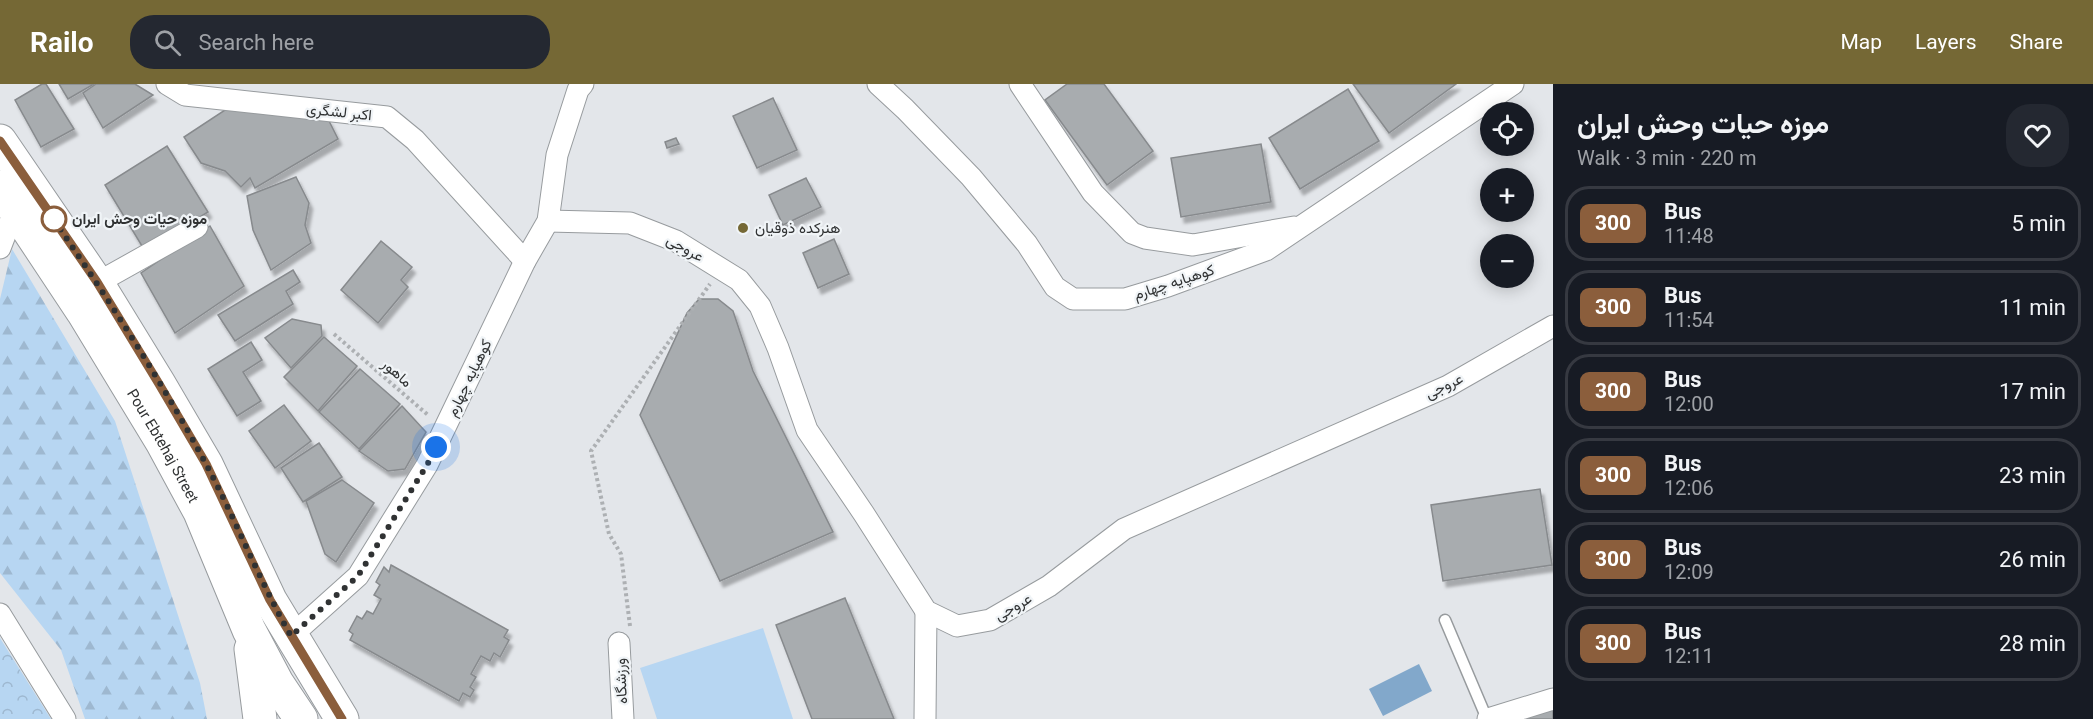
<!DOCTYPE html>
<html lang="en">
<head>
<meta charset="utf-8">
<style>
	:root { --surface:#171b24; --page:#242831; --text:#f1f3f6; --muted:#9ea1a6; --line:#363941; --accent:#756835 }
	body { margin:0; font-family:Roboto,Vazirmatn,sans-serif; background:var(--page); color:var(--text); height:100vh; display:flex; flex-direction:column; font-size:22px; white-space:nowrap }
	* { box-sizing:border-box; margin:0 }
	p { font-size:20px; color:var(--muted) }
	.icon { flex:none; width:33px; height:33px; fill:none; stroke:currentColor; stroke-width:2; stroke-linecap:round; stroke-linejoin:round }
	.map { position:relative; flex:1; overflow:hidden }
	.details { display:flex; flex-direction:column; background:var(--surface); width:540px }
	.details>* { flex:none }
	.badge { padding:0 12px; border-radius:9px; font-size:21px; line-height:39px }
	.tools { position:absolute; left:1480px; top:18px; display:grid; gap:12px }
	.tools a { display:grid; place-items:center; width:54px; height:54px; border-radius:50%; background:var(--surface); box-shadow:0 3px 15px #0003; font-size:30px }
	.you { position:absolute; width:30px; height:30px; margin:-15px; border:4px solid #fff; border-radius:50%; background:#1a73e8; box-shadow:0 0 0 9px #1a73e833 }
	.map>.badge { position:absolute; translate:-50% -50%; box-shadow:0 0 0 3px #fff }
	.round { display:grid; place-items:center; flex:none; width:63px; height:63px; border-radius:24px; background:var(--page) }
	.head { display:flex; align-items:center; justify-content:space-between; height:102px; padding:0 24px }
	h1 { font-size:28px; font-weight:700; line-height:45px }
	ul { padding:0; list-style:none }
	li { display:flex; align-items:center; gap:18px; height:75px; margin:0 12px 9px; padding:0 12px; border:3px solid var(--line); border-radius:24px }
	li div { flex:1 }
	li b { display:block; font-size:22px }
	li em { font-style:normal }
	li .badge { min-width:66px; font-weight:700; text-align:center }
	header { display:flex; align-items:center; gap:36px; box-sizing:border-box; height:84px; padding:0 30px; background:var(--accent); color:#fff }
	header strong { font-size:28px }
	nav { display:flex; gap:33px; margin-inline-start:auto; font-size:21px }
	.search { width:420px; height:54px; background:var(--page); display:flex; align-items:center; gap:15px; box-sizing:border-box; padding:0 21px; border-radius:24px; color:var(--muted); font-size:22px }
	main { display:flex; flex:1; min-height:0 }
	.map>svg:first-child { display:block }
	.forest { fill:url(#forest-firs) }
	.park { fill:url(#park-crowns) }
	.pitch { fill:#b7d6f2 }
	.water { fill:#82a8cb }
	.building { fill:#a8acaf; stroke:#878a8d; stroke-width:1.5; filter:url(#shadow) }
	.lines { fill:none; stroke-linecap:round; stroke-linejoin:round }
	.service-casing { stroke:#979b9e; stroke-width:13 }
	.minor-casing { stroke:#979b9e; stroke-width:23 }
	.primary-casing { stroke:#979b9e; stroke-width:35 }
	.path { stroke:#adb0b3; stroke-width:4; stroke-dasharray:3 3; stroke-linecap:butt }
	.service { stroke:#fff; stroke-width:10 }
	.minor { stroke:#fff; stroke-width:21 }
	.primary { stroke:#fff; stroke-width:33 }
	.line-casing { stroke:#fff; stroke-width:14 }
	.line { stroke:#8b5e3c; stroke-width:9 }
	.walk { stroke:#303233; stroke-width:6; stroke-dasharray:0 10.8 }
	.stop-dot { fill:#fff; stroke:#8b5e3c; stroke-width:3 }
	.poi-dot { fill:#756835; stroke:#f0f4f7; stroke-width:2 }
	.labels { text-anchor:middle; stroke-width:4.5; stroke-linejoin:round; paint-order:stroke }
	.street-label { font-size:15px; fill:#303233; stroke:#f0f4f7 }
	.stop-label { font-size:15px; font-weight:bold; fill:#303233; stroke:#f0f4f7; text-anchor:start }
	.poi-label { font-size:15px; fill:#303233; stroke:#f0f4f7; text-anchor:start }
</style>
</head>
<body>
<header>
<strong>Railo</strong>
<div class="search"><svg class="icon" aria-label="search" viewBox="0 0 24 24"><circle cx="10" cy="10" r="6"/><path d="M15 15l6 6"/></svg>Search here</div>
<nav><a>Map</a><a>Layers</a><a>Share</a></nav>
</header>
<main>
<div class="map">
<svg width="1553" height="635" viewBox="0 0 1553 635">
	<defs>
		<pattern id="forest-firs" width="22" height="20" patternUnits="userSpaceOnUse" patternTransform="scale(1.5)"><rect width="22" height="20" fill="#b7d6f2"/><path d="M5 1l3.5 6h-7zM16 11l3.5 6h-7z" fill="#9eb8d0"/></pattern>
		<pattern id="park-crowns" width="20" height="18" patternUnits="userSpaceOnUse" patternTransform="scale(1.5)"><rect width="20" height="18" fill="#b7d6f2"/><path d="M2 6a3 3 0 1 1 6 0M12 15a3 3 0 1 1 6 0" fill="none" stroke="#9eb8d0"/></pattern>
		<filter id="shadow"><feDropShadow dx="3.5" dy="6" stdDeviation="1.5" flood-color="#0004"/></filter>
	</defs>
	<rect width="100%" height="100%" fill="#e3e6ea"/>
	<path class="forest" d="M12,165L115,337L200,599L207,635H85L61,566L0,489V215Z"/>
	<path class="park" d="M0,554L51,635H0Z"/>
	<path class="pitch" d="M763,544L793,635H657L640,584Z"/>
	<path class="water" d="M1419,580L1432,607L1383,632L1369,605Z"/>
	<g class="building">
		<path d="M42,0H46L74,45L41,63L15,16Z"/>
		<path d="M59,0H94L68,15Z"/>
		<path d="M96,0H135L153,11L103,44L83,9Z"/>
		<path d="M1067,0H1104L1153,67L1107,101L1045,16Z"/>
		<path d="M1353,0H1456L1389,49Z"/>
		<path d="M1348,5L1379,57L1300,105L1269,54Z"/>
		<path d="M773,14L797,66L757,84L733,32Z"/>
		<path d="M228,24L328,35L338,55L255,104L250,94L241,103L225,87L201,79L184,53Z"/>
		<path d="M676,54L679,60L667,64L665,58Z"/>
		<path d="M1261,60L1271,118L1181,133L1171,74Z"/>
		<path d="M167,62L208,128L145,167L105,101Z"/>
		<path d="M296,93L309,119L305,141L311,159L271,186L253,146L247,112Z"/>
		<path d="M806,94L821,123L783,141L769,111Z"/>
		<path d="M210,142L244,202L175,249L141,189Z"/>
		<path d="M834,155L849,190L818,204L803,169Z"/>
		<path d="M381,157L412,183L401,196L408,203L378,239L341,206Z"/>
		<path d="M293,186L300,198L286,207L293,220L235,257L218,231Z"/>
		<path d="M699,215H718L733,227L753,287L833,448L720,497L640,331L687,229Z"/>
		<path d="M292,235L321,241L322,252L291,284L265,254Z"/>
		<path d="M324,253L357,282L318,327L284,293Z"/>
		<path d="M251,258L262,276L243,288L261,317L237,332L208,285Z"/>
		<path d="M360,285L400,320L359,365L319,328Z"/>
		<path d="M284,321L311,357L275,384L249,347Z"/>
		<path d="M402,322L426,348L405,385L388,387L359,367Z"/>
		<path d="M319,359L342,393L303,418L281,384Z"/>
		<path d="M342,396L374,419L336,478L325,470L306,417Z"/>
		<path d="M1540,405L1552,481L1443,497L1431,421Z"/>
		<path d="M391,481L508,546L504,553L509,556L500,573L494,569L490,577L481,572L471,590L476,593L470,603L474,606L470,613L463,609L459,617L350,556L353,550L349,547L357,532L362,535L367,527L373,530L381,515L374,511L380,501L376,498L384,483L389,488Z"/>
		<path d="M845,514L894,635H812L776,541Z"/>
		<path d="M1553,625V635H1507Z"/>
	</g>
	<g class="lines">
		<defs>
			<path id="service" d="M1445,536L1487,635"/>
			<g id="minor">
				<path d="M167,0L185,11L387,33L415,56L525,177"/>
				<path d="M878,0L905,25L971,93L1027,160L1055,203L1073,215H1125L1168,202L1266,166L1513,0"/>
				<path d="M1020,0L1093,109L1132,149L1145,154L1193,161L1294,143"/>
				<path d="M548,137L630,139L676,157L739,196L760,222L778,264L807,346L864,430L926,527L957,542L990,536L1049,502L1124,445L1448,302L1553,242"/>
				<path d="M0,164L15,125"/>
				<path d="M97,199L197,143"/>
				<path d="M0,530L65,635"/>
				<path d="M291,552L358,492L427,381L525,177L548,137L557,71L578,6L583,0"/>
				<path d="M619,559L623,635"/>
				<path d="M925,635L926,527"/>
				<path d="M1488,635L1553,615"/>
			</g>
			<g id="primary">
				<path d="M0,57L97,199L159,300L206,380L270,516L342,635"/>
				<path id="s1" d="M0,103L83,228L162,358L200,428L249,546L277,599L301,635"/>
				<path d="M251,565L260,635"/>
			</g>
		</defs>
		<use href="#service" class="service-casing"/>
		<use href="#minor" class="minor-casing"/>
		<use href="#primary" class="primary-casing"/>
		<g class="path">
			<path d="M334,250L428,331"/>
			<path d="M630,542L621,470L609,450L591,367L710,200"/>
		</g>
		<use href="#service" class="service"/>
		<use href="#minor" class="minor"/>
		<use href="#primary" class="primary"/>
	</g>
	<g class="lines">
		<defs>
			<path id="line" d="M0,57L97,198L159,300L206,380L270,516L342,635"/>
		</defs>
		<use href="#line" class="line-casing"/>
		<use href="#line" class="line"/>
		<path class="walk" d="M54,135L48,127C104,209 159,292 206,380C236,436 259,496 291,552L358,492L427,381L436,363"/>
	</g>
	<circle class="stop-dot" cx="54" cy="135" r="12"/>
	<circle class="poi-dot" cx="743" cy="144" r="6"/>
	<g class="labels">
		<g class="street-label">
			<text transform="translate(339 28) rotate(6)" y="5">اکبر لشگری</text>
			<text transform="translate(685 164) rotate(29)" y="5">عروجی</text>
			<text transform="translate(1174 198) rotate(-18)" y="5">کوهپایه چهارم</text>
			<text transform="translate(397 289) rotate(41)" y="5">ماهور</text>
			<text transform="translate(469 294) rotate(-64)" y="5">کوهپایه چهارم</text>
			<text transform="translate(1444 302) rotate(-26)" y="5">عروجی</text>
			<text dy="5" stroke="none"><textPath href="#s1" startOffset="306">Pour Ebtehaj Street</textPath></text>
			<text transform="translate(1013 523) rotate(-30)" y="5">عروجی</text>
			<text transform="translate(621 597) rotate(-93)" y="5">ورزشگاه</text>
		</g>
		<g class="stop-label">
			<text x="72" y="140">موزه حیات وحش ایران</text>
		</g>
		<g class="poi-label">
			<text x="755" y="149">هنرکده ذوقیان</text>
		</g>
	</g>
</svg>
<div class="tools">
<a><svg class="icon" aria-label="locate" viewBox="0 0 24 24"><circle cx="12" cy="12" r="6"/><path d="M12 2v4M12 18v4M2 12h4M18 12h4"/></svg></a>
<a>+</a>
<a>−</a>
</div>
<div class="you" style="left:436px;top:363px"></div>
</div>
<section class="details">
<div class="head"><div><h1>موزه حیات وحش ایران</h1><p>Walk · 3 min · 220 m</p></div><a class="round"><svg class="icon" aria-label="heart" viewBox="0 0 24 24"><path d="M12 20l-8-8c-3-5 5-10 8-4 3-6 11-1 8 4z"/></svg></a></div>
<ul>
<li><span class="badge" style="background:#8b5e3c;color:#fff">300</span><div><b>Bus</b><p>11:48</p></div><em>5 min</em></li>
<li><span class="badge" style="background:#8b5e3c;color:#fff">300</span><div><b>Bus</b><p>11:54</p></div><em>11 min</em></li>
<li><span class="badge" style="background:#8b5e3c;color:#fff">300</span><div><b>Bus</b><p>12:00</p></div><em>17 min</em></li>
<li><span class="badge" style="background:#8b5e3c;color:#fff">300</span><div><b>Bus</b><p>12:06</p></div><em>23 min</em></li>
<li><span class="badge" style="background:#8b5e3c;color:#fff">300</span><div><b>Bus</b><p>12:09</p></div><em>26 min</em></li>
<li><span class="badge" style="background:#8b5e3c;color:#fff">300</span><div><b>Bus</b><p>12:11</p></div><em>28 min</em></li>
</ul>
</section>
</main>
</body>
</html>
